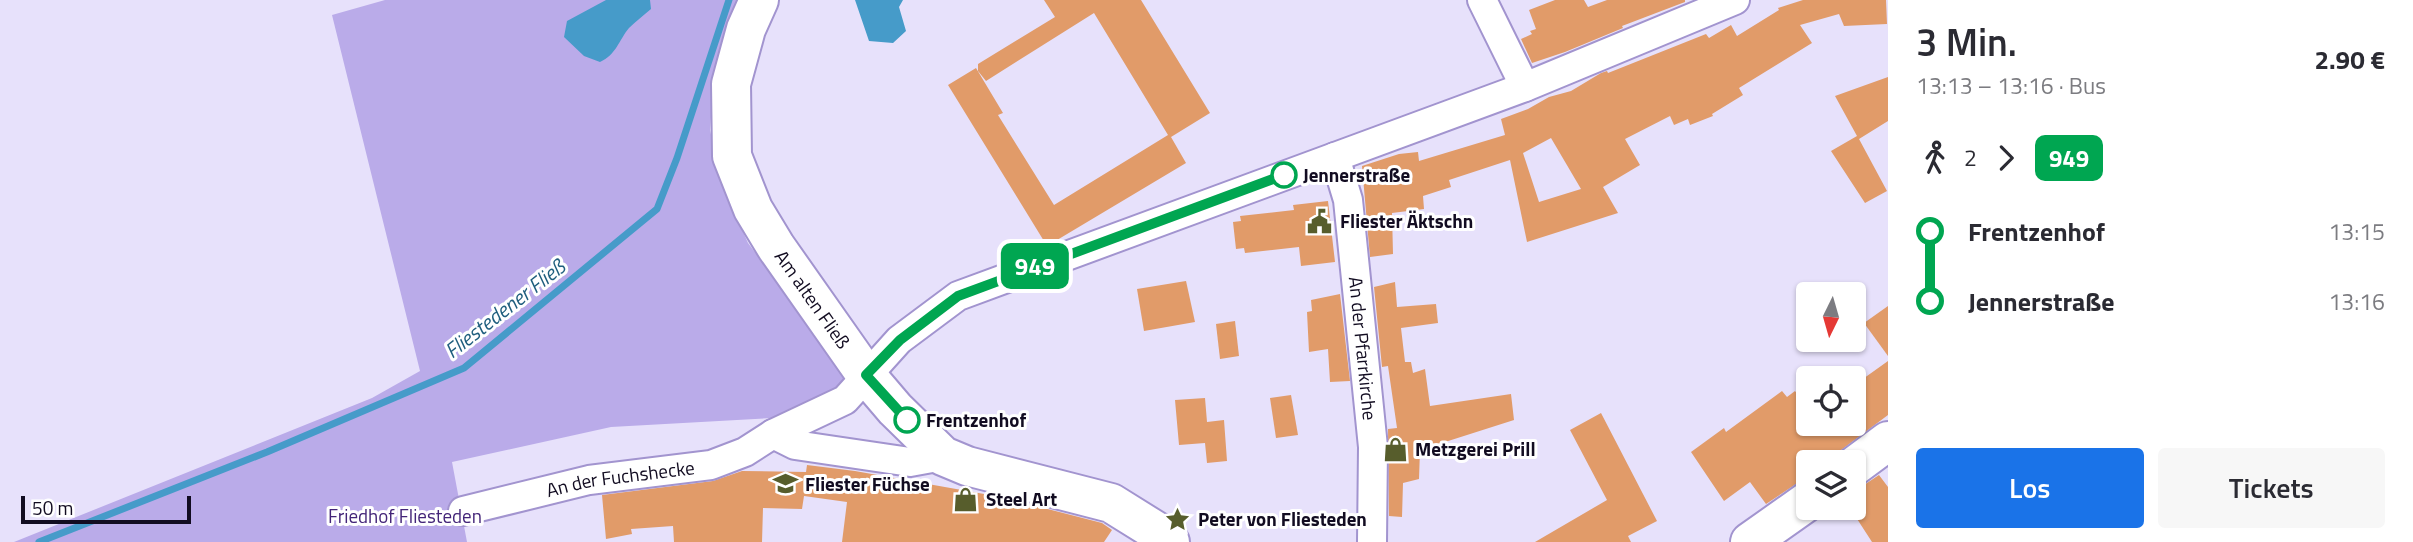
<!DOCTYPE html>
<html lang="de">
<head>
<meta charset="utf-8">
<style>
	:root { --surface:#fff; --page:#f7f7f7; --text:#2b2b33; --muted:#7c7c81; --accent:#1a73e8 }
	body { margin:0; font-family:"Titillium Web",sans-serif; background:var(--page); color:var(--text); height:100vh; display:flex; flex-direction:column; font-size:26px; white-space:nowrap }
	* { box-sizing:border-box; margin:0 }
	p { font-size:23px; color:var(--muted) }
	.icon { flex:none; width:38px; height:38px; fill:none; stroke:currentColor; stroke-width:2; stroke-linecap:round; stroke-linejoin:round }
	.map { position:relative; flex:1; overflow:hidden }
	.sheet { display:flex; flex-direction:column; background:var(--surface); width:525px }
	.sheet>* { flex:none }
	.badge { padding:0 14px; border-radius:10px; font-size:24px; line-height:46px }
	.needle { width:46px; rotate:185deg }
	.buttons { position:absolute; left:1796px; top:282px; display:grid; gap:14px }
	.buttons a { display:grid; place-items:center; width:70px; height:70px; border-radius:7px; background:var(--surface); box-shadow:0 2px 5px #0004; font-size:35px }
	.scale { position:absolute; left:21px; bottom:18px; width:170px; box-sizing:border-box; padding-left:7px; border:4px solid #120c21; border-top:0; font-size:19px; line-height:24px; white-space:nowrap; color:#120c21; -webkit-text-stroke:5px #fff; paint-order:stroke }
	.map>.badge { position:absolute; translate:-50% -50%; box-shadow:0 0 0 4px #fff }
	.legs { display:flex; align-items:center; gap:10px; height:77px; padding:0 28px; font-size:23px }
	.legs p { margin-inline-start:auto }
	.summary { display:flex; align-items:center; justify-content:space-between; height:119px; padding:0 28px }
	h1 { font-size:38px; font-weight:600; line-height:52px }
	.cta { display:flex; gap:14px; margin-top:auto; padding:14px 28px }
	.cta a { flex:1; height:80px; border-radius:7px; background:var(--accent); color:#fff; font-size:28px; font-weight:600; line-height:80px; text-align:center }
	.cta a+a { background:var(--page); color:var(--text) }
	ul { padding:0 28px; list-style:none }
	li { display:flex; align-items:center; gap:24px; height:70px; font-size:26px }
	li i { display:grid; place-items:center; width:10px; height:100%; margin:0 9px; background:currentColor }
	li i::after { content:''; width:18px; height:18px; margin:-9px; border:5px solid; border-radius:50%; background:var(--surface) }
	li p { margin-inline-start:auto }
	li:first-child i { background:linear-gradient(#0000 50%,currentColor 0) }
	li:last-child i { background:linear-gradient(currentColor 50%,#0000 0) }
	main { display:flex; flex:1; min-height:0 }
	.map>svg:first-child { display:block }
	.green { fill:#baabe9 }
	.water { fill:#469bc9 }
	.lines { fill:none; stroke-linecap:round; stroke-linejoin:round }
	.stream { stroke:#469bc9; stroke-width:7 }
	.building { fill:#e19b69; fill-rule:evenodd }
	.street-casing { stroke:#a294cf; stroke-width:32 }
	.secondary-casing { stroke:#a294cf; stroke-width:42 }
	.street { stroke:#fff; stroke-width:28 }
	.secondary { stroke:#fff; stroke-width:38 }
	.line-1-casing { stroke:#fff; stroke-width:16 }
	.line-1 { stroke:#00a651; stroke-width:10 }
	.stop-1-dot { fill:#fff; stroke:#00a651; stroke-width:3.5 }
	.labels { text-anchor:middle; stroke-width:6; stroke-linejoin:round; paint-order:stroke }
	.stop-label { font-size:19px; font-weight:bold; fill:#120c21; stroke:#fff; text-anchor:start }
	.poi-label { font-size:19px; font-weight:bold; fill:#120c21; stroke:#fff; text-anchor:start }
	.street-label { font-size:19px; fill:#120c21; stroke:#fff }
	.park-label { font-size:19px; fill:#432478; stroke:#fff }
	.water-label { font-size:21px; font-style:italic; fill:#1f5e7e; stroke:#fff }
</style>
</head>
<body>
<main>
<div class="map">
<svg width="1888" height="542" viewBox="0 0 1888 542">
	<rect width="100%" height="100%" fill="#e7e1fb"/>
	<path class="green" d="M385,0H740L715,66L710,130L722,185L748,243L853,383L789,417L611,427L452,462L467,542H14L372,398L420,371L332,15Z"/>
	<g class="water">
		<path d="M606,0H650L651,9C644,15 636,21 629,28C619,40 616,55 600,62L584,56L564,37L567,21Z"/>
		<path d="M855,0H903L899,7L906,31L893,43L869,41Z"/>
	</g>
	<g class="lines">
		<path class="stream" d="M39,542L267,452L464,368L657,209L677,158L729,0"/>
	</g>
	<g class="building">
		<path d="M1044,0H1141L1210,113L1171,137L1186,163L1047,246L948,85L976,68L1003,113L998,115L1054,205L1168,135L1094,13L986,81L978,71V64L1055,17Z"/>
		<path d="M1555,0H1584L1588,7L1607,0H1685V2L1622,26L1623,28L1565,52L1532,63L1521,39L1532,34L1530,31L1536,29L1529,10Z"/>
		<path d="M1803,0H1886L1887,24L1844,26L1839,14L1800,25L1812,43L1739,88L1743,95L1712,114L1713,116L1690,125L1688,119L1674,125L1670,116L1625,139L1640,165L1603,187L1618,213L1527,242L1510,160L1449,180L1451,187L1423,196L1424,209L1392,213L1393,254L1370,257L1362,166L1399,154L1418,152L1419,161L1505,135L1501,119L1528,109L1549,97L1571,91L1601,73L1607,71L1608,73L1706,34L1709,38L1731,25L1737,36L1779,10L1778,8ZM1551,138L1581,189L1539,202L1523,153Z"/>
		<path d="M1888,77V121L1859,139L1887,191L1865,203L1831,151L1857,136L1835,96Z"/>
		<path d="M1328,201L1335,262L1301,266L1299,247L1245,253L1244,248L1236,249L1233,222L1241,221L1240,216L1294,210L1293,205Z"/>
		<path d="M1186,281L1195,322L1144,331L1137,289Z"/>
		<path d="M1395,282L1397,307L1436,304L1438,323L1401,328L1405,362H1411L1413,373L1425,369L1430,406L1511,394L1514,420L1420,450L1419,479L1403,483L1402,517L1389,516L1388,429L1397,428L1388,366L1382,367L1374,287Z"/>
		<path d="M1340,294L1350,381L1330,382L1328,349L1309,352L1307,312L1312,311L1311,300Z"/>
		<path d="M1888,306V356L1864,323Z"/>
		<path d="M1235,321L1239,356L1220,359L1216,324Z"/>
		<path d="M1888,361V415L1825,462H1808V476L1766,504L1750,482L1724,501L1691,452L1724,428L1726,432L1782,391L1787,397L1795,391L1808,408V424H1853V386Z"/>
		<path d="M1291,395L1298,435L1276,438L1270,398Z"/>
		<path d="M1205,398L1207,422L1224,420L1227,461L1207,463L1205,443L1179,445L1175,400Z"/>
		<path d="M1601,413L1657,521L1628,536L1631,542H1535L1607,500L1570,430Z"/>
		<path d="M807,465L855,471L1001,497L1102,523L1112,530L1104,542H842L847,502L804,496L802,509L763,508L762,542H674L673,526L631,529L632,534L606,539L602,495L713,481L742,471L806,472Z"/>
		<path d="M1879,475L1888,487V542H1872L1850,508H1866L1855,491Z"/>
	</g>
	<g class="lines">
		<defs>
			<g id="street">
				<path d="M1482,0L1525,87"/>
				<path id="s1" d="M1335,157L1348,200L1373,447L1372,542"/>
				<path d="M773,434L795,445L910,462L943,456"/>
				<path id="s2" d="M463,511L589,480L711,465L745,452L773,434L845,400L899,340L958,296L1525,87L1735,0"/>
			</g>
			<g id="secondary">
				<path id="s3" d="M759,0L746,29L731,84L732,156L753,209L776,247L866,375L895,409L943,456L967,466L1111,503L1164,536L1170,542"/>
				<path d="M1853,467L1888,441"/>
				<path d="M1750,542L1808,501"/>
			</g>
		</defs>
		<use href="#street" class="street-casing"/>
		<use href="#secondary" class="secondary-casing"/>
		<use href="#street" class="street"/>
		<use href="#secondary" class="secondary"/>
	</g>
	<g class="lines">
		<defs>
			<path id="line-1" d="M907,420L866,375L900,340L958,296L1284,175"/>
		</defs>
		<use href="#line-1" class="line-1-casing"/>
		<use href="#line-1" class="line-1"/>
	</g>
	<defs>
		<symbol id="civic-bare" viewBox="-9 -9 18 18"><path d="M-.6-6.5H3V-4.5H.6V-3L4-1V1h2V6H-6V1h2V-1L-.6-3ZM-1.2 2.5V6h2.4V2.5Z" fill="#575d2c" stroke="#fff" stroke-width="2.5" paint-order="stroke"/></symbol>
		<symbol id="shop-bare" viewBox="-9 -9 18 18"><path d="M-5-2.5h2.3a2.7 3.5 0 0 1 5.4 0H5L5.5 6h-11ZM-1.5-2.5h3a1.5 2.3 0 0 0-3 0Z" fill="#575d2c" stroke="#fff" stroke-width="2.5" paint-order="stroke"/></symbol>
		<symbol id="school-bare" viewBox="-9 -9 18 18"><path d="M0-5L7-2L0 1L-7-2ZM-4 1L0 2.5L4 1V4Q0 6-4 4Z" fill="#575d2c" stroke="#fff" stroke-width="2.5" paint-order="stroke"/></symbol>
		<symbol id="sight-bare" viewBox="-9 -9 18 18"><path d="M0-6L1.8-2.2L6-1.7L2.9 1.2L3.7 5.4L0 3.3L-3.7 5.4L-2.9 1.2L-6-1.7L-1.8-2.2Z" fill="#575d2c" stroke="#fff" stroke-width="2.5" paint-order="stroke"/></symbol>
	</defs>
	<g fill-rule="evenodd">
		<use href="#civic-bare" x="1302" y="204" width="35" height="35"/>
		<use href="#shop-bare" x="1378" y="432" width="35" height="35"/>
		<use href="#school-bare" x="768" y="466" width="35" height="35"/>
		<use href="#shop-bare" x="948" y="482" width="35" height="35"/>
		<use href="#sight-bare" x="1160" y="502" width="35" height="35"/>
	</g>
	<g class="stop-1-dot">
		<circle cx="1284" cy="175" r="12"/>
		<circle cx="907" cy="420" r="12"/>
	</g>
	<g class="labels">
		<g class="stop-label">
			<text x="1303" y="182">Jennerstraße</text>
			<text x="926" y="427">Frentzenhof</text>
		</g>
		<g class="poi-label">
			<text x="1340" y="228">Fliester Äktschn</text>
			<text x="1415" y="456">Metzgerei Prill</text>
			<text x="805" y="491">Fliester Füchse</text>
			<text x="986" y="506">Steel Art</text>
			<text x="1198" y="526">Peter von Fliesteden</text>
		</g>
		<g class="street-label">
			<text dy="7" stroke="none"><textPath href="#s3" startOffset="326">Am alten Fließ</textPath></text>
			<text dy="7" stroke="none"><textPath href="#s1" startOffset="194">An der Pfarrkirche</textPath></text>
			<text dy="7" stroke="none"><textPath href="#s2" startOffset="161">An der Fuchshecke</textPath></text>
		</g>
		<g class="park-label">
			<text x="405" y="523">Friedhof Fliesteden</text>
		</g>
		<g class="water-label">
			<text transform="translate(505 309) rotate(-38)" y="7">Fliestedener Fließ</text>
		</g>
	</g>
</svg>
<div class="buttons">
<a><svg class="needle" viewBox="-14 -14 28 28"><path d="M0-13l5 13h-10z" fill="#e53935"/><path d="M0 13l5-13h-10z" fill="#7c7c81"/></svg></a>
<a><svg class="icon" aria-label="locate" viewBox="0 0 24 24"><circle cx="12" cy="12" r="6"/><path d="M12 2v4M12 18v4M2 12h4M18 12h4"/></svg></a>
<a><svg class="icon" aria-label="layers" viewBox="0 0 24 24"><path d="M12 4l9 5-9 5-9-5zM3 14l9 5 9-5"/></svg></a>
</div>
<div class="scale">50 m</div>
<b class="badge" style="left:1035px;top:266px;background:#00a651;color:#fff">949</b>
</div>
<section class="sheet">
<div class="summary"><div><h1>3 Min.</h1><p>13:13 – 13:16 · Bus</p></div><b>2.90 €</b></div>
<div class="legs"><svg class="icon" aria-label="walk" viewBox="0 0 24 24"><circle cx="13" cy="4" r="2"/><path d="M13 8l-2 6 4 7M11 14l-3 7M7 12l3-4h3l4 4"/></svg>2<svg class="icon" aria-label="forward" viewBox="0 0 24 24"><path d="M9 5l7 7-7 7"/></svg><b class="badge" style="background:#00a651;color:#fff">949</b></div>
<ul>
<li><i style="color:#00a651"></i><b>Frentzenhof</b><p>13:15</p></li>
<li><i style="color:#00a651"></i><b>Jennerstraße</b><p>13:16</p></li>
</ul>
<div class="cta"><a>Los</a><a>Tickets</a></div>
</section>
</main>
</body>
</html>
